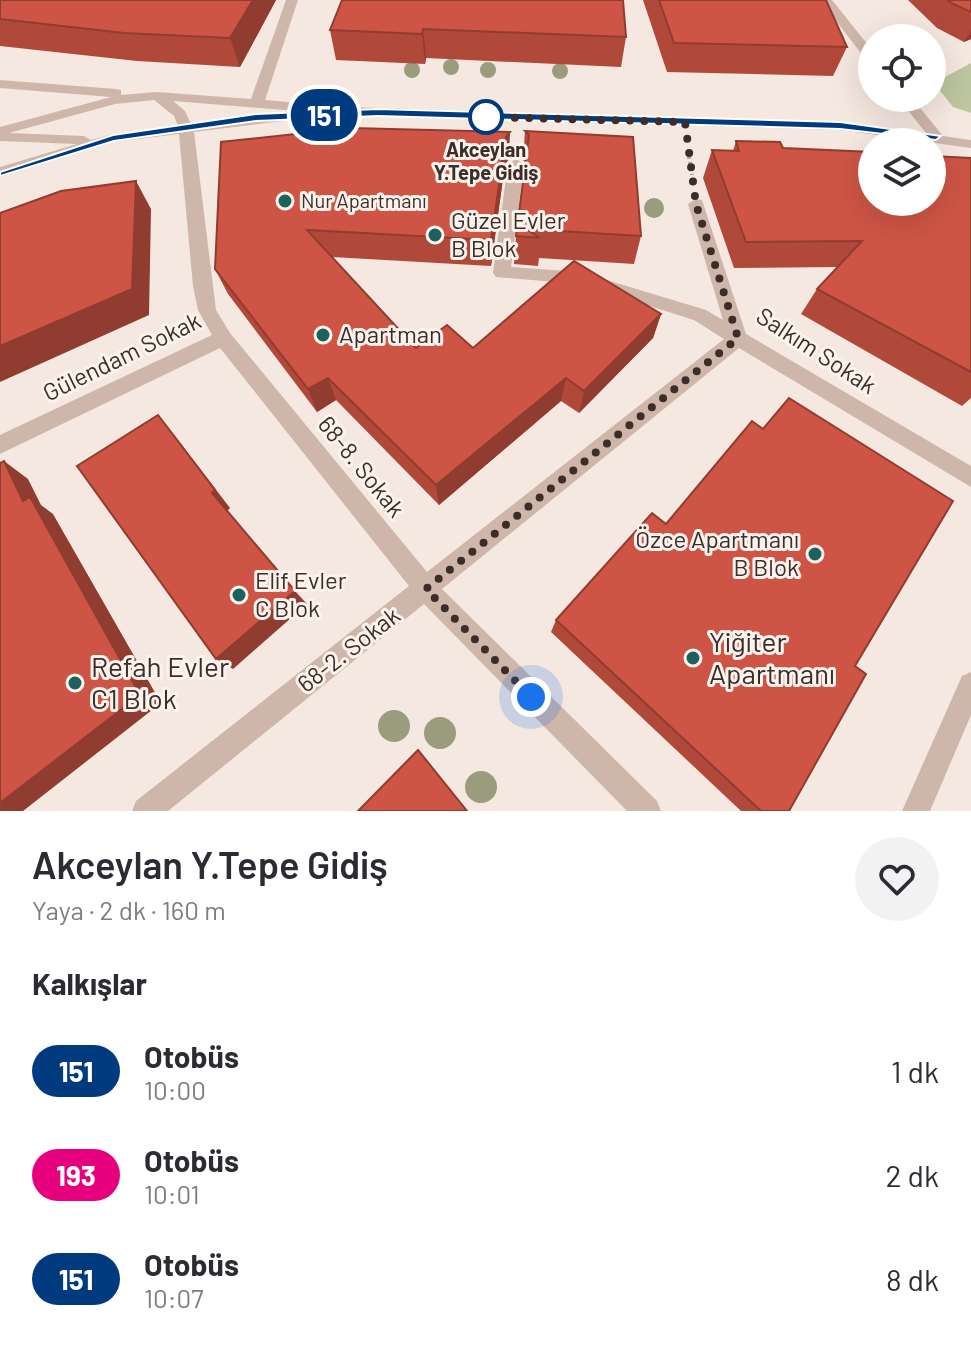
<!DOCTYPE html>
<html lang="tr">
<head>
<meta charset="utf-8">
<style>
	:root { --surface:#fff; --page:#f2f2f3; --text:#2b2b33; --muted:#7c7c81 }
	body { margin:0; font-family:Barlow,sans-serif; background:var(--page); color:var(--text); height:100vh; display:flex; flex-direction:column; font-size:30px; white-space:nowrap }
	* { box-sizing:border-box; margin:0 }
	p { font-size:26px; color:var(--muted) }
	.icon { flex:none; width:44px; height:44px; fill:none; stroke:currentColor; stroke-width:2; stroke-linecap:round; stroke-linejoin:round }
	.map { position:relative; height:811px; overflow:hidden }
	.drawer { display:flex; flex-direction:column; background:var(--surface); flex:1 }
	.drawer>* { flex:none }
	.badge { padding:0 16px; border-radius:26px; font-size:28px; line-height:52px }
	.tools { position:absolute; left:858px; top:24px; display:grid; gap:16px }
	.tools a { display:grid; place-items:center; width:88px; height:88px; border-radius:50%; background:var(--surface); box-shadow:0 8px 32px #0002; font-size:40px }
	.you { position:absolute; width:40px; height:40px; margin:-20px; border:6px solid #fff; border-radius:50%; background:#1a73e8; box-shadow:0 0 0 12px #1a73e833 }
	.map>.badge { position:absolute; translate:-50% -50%; box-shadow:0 0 0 4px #fff }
	h2 { padding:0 32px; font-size:30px; line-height:72px }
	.round { display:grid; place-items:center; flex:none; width:84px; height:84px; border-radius:42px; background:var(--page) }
	.summary { display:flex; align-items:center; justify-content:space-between; height:136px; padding:0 32px }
	h1 { font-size:38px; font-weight:600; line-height:60px }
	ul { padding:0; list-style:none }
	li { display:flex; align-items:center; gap:24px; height:104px; padding:0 32px }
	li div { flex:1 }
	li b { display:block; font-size:30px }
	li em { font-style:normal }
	li .badge { min-width:88px; font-weight:700; text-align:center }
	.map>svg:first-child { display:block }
	.green { fill:#bdc69e }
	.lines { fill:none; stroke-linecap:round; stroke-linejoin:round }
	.path { stroke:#bba094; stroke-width:4; stroke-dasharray:3 3; stroke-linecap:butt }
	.minor { fill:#cfb6aa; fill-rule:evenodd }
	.tree { fill:#9b9b7d }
	.wall { fill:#b1493b }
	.shaded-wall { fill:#903c30 }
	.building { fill:#ce5545; stroke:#903c30; stroke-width:2 }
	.line { fill:#003b80; stroke:#fff; stroke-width:2 }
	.walk { stroke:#3c2d2a; stroke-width:8; stroke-dasharray:0 14.4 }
	.stop-dot { fill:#fff; stroke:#003b80; stroke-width:4 }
	.poi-dot { fill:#1c615d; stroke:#fcf3ed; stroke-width:3 }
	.labels { text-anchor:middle; stroke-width:6; stroke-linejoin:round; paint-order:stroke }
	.far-stop-label { font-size:20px; font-weight:bold; fill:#3c2d2a; stroke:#fcf3ed }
	.far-poi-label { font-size:20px; fill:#3c2d2a; stroke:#fcf3ed; text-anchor:start }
	.poi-label { font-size:24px; fill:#3c2d2a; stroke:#fcf3ed; text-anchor:start }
	.street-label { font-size:24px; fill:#3c2d2a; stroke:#fcf3ed }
	.near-poi-label { font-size:28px; fill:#3c2d2a; stroke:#fcf3ed; text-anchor:start }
</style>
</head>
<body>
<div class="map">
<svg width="971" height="811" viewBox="0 0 971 811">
	<rect width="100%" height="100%" fill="#f5e8e0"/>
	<path class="green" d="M971,63V113L953,107L934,83Z"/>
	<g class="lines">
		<path class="path" d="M688,150L692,175"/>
		<g class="minor">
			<path d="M286,0H298L265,100L346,107L840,122L926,133L898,98H912L943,136L971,140V148L840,130L346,115L173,101L185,111L191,124L282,113L289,117L282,121L194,132L216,310L230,333L427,572L724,339L694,320L580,284L496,277L493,273L508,164L516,159L524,164L511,267L580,272L706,310L723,320L688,204L696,199L702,200L746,334L971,466V487L739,348L442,589L657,801L661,811H627L424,604L168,811H132L136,801L409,586L220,348L0,454V435L212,335L198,310L193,286L179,134L114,142L0,177V167L77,144L0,141V127L111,97L0,88V80L116,89L121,90V95L157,92L251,99ZM154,100L174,116L178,126L113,134L91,140L84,136L9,133L115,104Z"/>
			<path d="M820,0H832L872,50V62L867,61Z"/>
			<path d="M971,672V715L930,811H902L962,676Z"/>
		</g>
	</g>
	<g class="tree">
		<circle cx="451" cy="67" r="8"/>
		<circle cx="412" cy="70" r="8"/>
		<circle cx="488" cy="70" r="8"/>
		<circle cx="560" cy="71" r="8"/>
		<circle cx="654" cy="208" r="10"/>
		<circle cx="394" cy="726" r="16"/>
		<circle cx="440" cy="733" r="16"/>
		<circle cx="481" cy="787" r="16"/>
	</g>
	<g class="wall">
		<path d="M0,0H276L240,67L137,61L0,46Z"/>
		<path d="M342,0L626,37L621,67L426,58L425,64L336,60L330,30Z"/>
		<path d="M643,0H826L847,47L833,76L667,72Z"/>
		<path d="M908,0H971V39L964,42L937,28Z"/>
		<path d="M525,131L641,236L634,264L539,258L538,266L514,264L516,236L525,162L523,160Z"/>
		<path d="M736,141L783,148L971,158V398L962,406L801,314L817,289L837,267L734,268L703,178L712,150L733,151Z"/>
		<path d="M221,142L509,159L505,164L491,266L332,257L416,348H473L661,314L653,338L579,413L561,401L439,505L336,400L317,412L228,294L215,269Z"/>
		<path d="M556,620L855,666L789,811H741L551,632Z"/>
	</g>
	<g class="shaded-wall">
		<path d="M253,0H276L240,67L230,38Z"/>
		<path d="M423,29L426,58L425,64L422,34Z"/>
		<path d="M971,31V39L964,42Z"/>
		<path d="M510,132L509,159L505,164L491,266V240L506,137Z"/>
		<path d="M136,181L151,209L149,315L0,382V346Z"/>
		<path d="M661,314L653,338L579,413L584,391Z"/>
		<path d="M328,378L336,400L317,412L308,389Z"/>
		<path d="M566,378L561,401L439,505L436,485Z"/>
		<path d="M158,415L175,436L230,508L227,511L212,493Z"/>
		<path d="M4,461L28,479L41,505L53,514L161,703L23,811H0Z"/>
		<path d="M295,591L307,604L233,669L216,659Z"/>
	</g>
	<g class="building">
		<path d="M0,0H253L230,38L124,33L0,19Z"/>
		<path d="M342,0H623L626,37L423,29L422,34L330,30Z"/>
		<path d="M659,0H826L847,47L674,43Z"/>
		<path d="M948,0H971V12L951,3Z"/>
		<path d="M351,128L510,132L506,137L491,240L307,230L416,348L447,325L473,348L574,261L661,314L584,391L566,378L436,485L328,378L308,389L215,269L221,142Z"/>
		<path d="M525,131L633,137L641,236L526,229L540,238L516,236L529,135Z"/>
		<path d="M736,141L780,142L783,148L872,152V202H932V156L971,158V372L817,289L862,241L746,242L712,150L739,151Z"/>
		<path d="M136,181L132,289L0,346V213L61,191Z"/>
		<path d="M789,398L953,501L855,666L866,674L789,811H761L556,620L652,513L666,524L752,421L763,429Z"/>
		<path d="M158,415L215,490L212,493L295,591L216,659L77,466Z"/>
		<path d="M4,461L23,501L30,497L140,695L0,803V463Z"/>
		<path d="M418,750L467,811H358Z"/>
	</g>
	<path class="line" d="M378,109L840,122L941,136L936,140L840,129L378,116L256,121L114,141L0,176V172L113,135L256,114Z"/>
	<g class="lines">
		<path class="walk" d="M486,117L685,122L696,204L738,338L426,589L531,697"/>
	</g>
	<circle class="stop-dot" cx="486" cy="117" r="16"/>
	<g class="poi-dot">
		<circle cx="285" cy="201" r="8"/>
		<circle cx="435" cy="235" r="8"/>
		<circle cx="323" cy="335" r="8"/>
		<circle cx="815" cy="554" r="8"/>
		<circle cx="239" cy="595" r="8"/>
		<circle cx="693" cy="658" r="8"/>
		<circle cx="75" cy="683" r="8"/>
	</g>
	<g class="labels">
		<g class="far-stop-label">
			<text x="486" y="157">Akceylan<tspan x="486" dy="23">Y.Tepe Gidiş</tspan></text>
		</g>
		<g class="far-poi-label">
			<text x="301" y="208">Nur Apartmanı</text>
		</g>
		<g class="poi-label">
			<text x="451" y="229">Güzel Evler<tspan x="451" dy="28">B Blok</tspan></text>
			<text x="339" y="343">Apartman</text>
			<text x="799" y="548" text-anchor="end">Özce Apartmanı<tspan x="799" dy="28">B Blok</tspan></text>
			<text x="255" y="589">Elif Evler<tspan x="255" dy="28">C Blok</tspan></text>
		</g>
		<g class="street-label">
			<text transform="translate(816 351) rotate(33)" y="8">Salkım Sokak</text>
			<text transform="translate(122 357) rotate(-26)" y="8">Gülendam Sokak</text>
			<text transform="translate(361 467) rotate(51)" y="8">68-8. Sokak</text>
			<text transform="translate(349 650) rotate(-38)" y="8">68-2. Sokak</text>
		</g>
		<g class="near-poi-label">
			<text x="709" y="652">Yiğiter<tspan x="709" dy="32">Apartmanı</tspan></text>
			<text x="91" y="677">Refah Evler<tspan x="91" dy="32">C1 Blok</tspan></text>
		</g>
	</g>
</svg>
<div class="tools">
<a><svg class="icon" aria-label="locate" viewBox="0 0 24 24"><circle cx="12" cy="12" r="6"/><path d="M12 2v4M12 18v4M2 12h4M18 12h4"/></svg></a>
<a><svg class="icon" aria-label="layers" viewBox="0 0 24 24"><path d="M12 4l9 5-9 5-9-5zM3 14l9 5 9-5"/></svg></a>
</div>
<div class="you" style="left:531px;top:697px"></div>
<b class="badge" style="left:324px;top:115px;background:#003b80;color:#fff">151</b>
</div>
<section class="drawer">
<div class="summary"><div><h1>Akceylan Y.Tepe Gidiş</h1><p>Yaya · 2 dk · 160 m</p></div><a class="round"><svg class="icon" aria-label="heart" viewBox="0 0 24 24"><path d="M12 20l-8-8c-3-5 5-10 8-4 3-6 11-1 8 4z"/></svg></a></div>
<h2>Kalkışlar</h2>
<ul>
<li><span class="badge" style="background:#003b80;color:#fff">151</span><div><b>Otobüs</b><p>10:00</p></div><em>1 dk</em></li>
<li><span class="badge" style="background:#e6007e;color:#fff">193</span><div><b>Otobüs</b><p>10:01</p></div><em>2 dk</em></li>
<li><span class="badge" style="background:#003b80;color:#fff">151</span><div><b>Otobüs</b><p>10:07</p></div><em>8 dk</em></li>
</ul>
</section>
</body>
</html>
